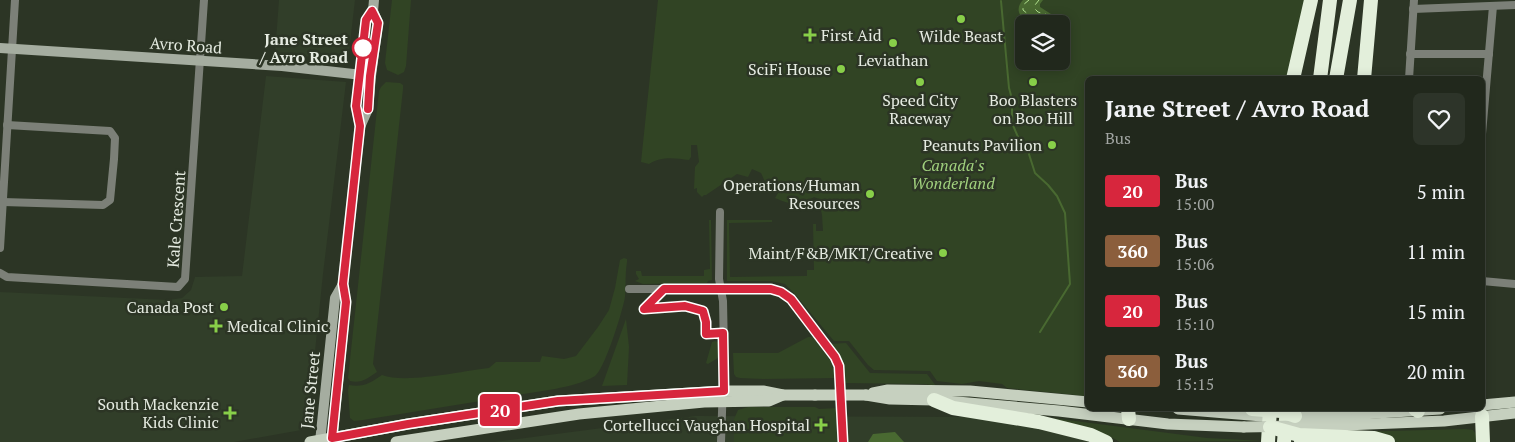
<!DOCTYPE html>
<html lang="en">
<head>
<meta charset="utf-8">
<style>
	:root { --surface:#21281c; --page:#2d3429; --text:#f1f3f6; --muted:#a2a6a3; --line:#3e443b }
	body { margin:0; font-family:"PT Serif",serif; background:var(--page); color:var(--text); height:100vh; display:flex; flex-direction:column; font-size:19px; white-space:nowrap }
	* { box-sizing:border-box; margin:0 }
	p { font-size:16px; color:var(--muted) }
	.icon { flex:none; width:28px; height:28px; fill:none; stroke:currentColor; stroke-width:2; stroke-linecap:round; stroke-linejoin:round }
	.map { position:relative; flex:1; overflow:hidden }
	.side { position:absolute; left:1085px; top:76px; width:400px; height:335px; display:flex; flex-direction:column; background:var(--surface); border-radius:8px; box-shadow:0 2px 12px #0003,0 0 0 1px var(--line) }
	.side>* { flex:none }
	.badge { padding:0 10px; border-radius:4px; font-size:18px; line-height:32px }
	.fabs { position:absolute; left:1015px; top:15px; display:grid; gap:10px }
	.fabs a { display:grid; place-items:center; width:55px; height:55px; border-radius:8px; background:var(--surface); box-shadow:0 2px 12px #0003,0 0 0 1px var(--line); font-size:25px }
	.map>.badge { position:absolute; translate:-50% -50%; box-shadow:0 0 0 2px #fff }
	.round { display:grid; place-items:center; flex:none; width:52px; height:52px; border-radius:8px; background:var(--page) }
	.overview { display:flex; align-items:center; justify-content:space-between; height:85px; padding:0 20px }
	h1 { font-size:24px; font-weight:700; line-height:38px }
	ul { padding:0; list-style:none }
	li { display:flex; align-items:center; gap:15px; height:60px; padding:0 20px }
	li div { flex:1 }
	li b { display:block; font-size:19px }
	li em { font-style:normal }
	li .badge { min-width:55px; font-weight:700; text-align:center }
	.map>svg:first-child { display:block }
	.built { fill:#313e29 }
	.green { fill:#314424; fill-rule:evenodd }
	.water { fill:#496931 }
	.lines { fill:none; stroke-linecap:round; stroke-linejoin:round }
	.stream { stroke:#496931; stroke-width:2 }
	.ferry { stroke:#b1e18e; stroke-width:1; stroke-dasharray:6 5; stroke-linecap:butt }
	.street-tunnel { stroke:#485041; stroke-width:8; stroke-dasharray:8 4; stroke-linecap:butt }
	.street { stroke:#7c8078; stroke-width:8 }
	.secondary { stroke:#a5ada0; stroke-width:10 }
	.primary { stroke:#c6d0bf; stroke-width:11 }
	.highway { stroke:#e3efdb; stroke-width:14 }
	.primary-bridge { stroke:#c6d0bf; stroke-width:11 }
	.highway-bridge { stroke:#e3efdb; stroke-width:14 }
	.line-casing { stroke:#fff; stroke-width:11 }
	.line { stroke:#d7263d; stroke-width:8 }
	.poi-dot { fill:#88cf49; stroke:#2c3525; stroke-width:2 }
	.stop-dot { fill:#fff; stroke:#d7263d; stroke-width:2.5 }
	.labels { text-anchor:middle; stroke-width:5; stroke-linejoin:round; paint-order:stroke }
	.poi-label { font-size:16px; fill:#e5ebe1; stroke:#2c3525; text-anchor:end }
	.stop-label { font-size:16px; font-weight:bold; fill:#e5ebe1; stroke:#2c3525; text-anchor:end }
	.street-label { font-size:16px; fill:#e5ebe1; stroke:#2c3525 }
	.park-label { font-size:16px; font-style:italic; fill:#a0d07d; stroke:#2c3525 }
</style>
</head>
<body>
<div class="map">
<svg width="1515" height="442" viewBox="0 0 1515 442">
	<rect width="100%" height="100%" fill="#2c3525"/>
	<g class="built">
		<path d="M279,0H355L348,61L275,53Z"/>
		<path d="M266,76L346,82L323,274L307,429L234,442H0V292L168,300L182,298L191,290L195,277L242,276Z"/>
		<path d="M695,416L976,417L1060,433L1090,442H494Z"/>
	</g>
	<g class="green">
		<path d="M392,0H411L406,66L404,72L398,75L387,70L385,63Z"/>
		<path d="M658,0H1305L1288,79H1088L1087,397L1076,395L1007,388L1002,384L979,381L962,384L937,381L930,371L874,370L868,365L849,341H834L794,293L785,284L771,281H727V220H772V222L729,223L730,277L807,276V270H814L813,224H816V231H823L822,215L820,206H822L821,200L814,197C798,207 792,205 775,198L778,193L768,183L766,184L761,173L752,169L748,177L737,174L706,195H704L702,197L697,192V188L694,189L695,167L699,162L697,145H691V157L689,160C675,158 661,156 649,164L641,162ZM1024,24H1061V61H1024Z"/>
		<path d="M386,82L400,83L403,85V89L373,364L377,372C368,378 361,384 350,381L348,378L379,91L381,87Z"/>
		<path d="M709,220H711L712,280L708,281L707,283L643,284L635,281L639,279L636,274V271H641L642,276H704V270L710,269Z"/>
		<path d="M624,258L627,259V262C625,274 626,285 625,297C623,310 605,369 595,376C583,383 569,386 555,389L363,420L354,421L350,418L348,390L349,385C363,388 372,382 382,375C406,384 462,371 489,368L496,362H540L542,356L564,359L576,356L598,327L609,310L615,288L620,260Z"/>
		<path d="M626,319L629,347L627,385L602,386Z"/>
		<path d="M808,337H813L830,360L837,378L763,379L740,378L736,377L734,374L733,353H778Z"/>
		<path d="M715,341L718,342V358L708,364L706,363L712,342Z"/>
		<path d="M846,343L870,373L927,374L936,386L925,384L843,383L839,357L830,344Z"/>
		<path d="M748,407H815L819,409L838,408V442H734V419L738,410Z"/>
		<path d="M1052,418L1207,438L1264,441L1120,442L1109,436Z"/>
		<path d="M1465,429L1473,430L1476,434L1478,442H1396L1384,437L1352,432Z"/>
	</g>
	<g class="water">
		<path d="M1023,0H1043L1040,4V7L1051,14L1053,24H1039L1025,14L1026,16L1024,19C1017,14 1017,6 1023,0Z"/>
		<path d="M895,432L904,442H868L873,434Z"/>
	</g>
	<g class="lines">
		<path class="stream" d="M1001,1L1009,88L1012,99V123L1021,144L1027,148L1035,173L1048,185L1057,196L1065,213L1070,284L1040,332"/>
		<g class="ferry">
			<path d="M1029,0L1023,5V10L1040,24"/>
			<path d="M1039,0L1035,5V9L1038,12L1048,15L1050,19L1048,24"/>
		</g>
		<path class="street-tunnel" d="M840,381L842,409"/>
		<g class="street">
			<path d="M1413,9L1515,5"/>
			<path d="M1410,54H1489"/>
			<path d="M1409,79L1414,0"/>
			<path d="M1482,134L1493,6"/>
			<path d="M3,202L103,205L110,200L114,159L115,138L110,131L7,125"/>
			<path d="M720,212L719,279L723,301L724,353L721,442"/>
			<path d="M0,248L15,0"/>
			<path d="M0,273L7,277L178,287L185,279L204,0"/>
			<path d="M1482,281L1515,284"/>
			<path d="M629,289H771L781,292L791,299L835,357L839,366L840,381"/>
			<path d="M842,409L843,442"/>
		</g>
		<g class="secondary">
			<path d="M0,48L282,66L371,76"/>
			<path d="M360,127L368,109L371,76L378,23L373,11L374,0"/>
			<path d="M320,442L335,298L343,284"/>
			<path d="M332,442L346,302L343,284L360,127L356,106L366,21L373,11"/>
		</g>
		<g class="primary">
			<path d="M873,393L888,390L970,391L1088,402"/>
			<path d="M866,395L890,399L934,400L1059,411L1168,424L1244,427"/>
			<path d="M1482,405L1515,402"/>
			<path d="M1178,409L1262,416"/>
			<path d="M1346,415L1440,409"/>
			<path d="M1345,425L1444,421L1515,413"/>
			<path d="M310,442L408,424L558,401L724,391H763L783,395H815"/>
			<path d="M396,442L579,414L704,402L769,401L783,395"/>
		</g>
		<g class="highway">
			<path d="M1293,79L1311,0"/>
			<path d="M1320,79L1330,0"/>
			<path d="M1336,79L1350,0"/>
			<path d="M1364,79L1371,0"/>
			<path d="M934,400L953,408L1039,422L1091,435L1106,442"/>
			<path d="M1128,409L1129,419"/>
			<path d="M1415,409L1418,411"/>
			<path d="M1482,416L1483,442"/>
			<path d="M1345,437L1374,438L1388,442"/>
			<path d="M1268,442L1270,409"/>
			<path d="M1284,442L1286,419"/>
			<path d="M1301,442L1305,409"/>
		</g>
		<g class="primary-bridge">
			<path d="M815,395H866"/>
			<path d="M1295,416L1346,415"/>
			<path d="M1244,427L1345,425"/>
		</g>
		<g class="highway-bridge">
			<path d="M1252,409L1281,411L1295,416"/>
			<path d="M1270,427L1299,435L1345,437"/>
		</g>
	</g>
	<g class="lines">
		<defs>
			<path id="line" d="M368,109L370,76L378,23L372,11L366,20L356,106L360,126L343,284L346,302L332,438L408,424L558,401L724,391L723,333L706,334V322L703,311L685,306L644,309L664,289H771L781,292L791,299L835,357L839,366L843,442"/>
		</defs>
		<use href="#line" class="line-casing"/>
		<use href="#line" class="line"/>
	</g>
	<g class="poi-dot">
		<circle cx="961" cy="19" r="5"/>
		<path d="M807.5 27.5h5v5h5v5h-5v5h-5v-5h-5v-5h5z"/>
		<circle cx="893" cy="43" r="5"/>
		<circle cx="841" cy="69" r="5"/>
		<circle cx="920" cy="82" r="5"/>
		<circle cx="1033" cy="82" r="5"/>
		<circle cx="1052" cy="145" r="5"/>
		<circle cx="870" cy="194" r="5"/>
		<circle cx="943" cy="253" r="5"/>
		<circle cx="224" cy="307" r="5"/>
		<path d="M213.5 318.5h5v5h5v5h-5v5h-5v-5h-5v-5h5z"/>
		<path d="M227.5 405.5h5v5h5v5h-5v5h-5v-5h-5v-5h5z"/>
		<path d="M818.5 417.5h5v5h5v5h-5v5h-5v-5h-5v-5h5z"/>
	</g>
	<circle class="stop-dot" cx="363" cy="48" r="10"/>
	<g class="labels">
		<g class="poi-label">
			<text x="821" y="41" text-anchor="start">First Aid</text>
			<text x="961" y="42" text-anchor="middle">Wilde Beast</text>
			<text x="893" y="66" text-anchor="middle">Leviathan</text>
			<text x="831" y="75">SciFi House</text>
			<text x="920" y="106" text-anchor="middle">Speed City<tspan x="920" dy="18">Raceway</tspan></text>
			<text x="1033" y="106" text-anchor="middle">Boo Blasters<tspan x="1033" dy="18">on Boo Hill</tspan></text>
			<text x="1042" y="151">Peanuts Pavilion</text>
			<text x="860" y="191">Operations/Human<tspan x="860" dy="18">Resources</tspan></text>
			<text x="933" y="259">Maint/F&amp;B/MKT/Creative</text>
			<text x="214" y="313">Canada Post</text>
			<text x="227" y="332" text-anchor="start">Medical Clinic</text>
			<text x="219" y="410">South Mackenzie<tspan x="219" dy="18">Kids Clinic</tspan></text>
			<text x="810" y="431">Cortellucci Vaughan Hospital</text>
		</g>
		<g class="stop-label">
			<text x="348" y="45">Jane Street<tspan x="348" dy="18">/ Avro Road</tspan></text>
		</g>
		<g class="street-label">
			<text transform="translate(186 45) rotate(4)" y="6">Avro Road</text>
			<text transform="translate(176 219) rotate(-86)" y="6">Kale Crescent</text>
			<text transform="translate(310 390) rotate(-84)" y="6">Jane Street</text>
		</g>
		<g class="park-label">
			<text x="953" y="171">Canada's<tspan x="953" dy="18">Wonderland</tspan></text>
		</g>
	</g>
</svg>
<div class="fabs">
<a><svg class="icon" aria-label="layers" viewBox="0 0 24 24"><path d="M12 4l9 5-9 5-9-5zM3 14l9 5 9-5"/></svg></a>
</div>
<b class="badge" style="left:500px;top:410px;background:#d7263d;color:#fff">20</b>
<section class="side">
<div class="overview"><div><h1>Jane Street / Avro Road</h1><p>Bus</p></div><a class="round"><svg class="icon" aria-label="heart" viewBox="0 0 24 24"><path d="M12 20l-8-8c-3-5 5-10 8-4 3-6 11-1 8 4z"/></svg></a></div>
<ul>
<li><span class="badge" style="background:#d7263d;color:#fff">20</span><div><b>Bus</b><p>15:00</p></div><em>5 min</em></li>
<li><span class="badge" style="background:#8b5e3c;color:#fff">360</span><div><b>Bus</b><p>15:06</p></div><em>11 min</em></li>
<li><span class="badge" style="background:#d7263d;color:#fff">20</span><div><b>Bus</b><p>15:10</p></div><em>15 min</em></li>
<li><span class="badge" style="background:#8b5e3c;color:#fff">360</span><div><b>Bus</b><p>15:15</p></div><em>20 min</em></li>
</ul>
</section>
</div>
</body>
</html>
